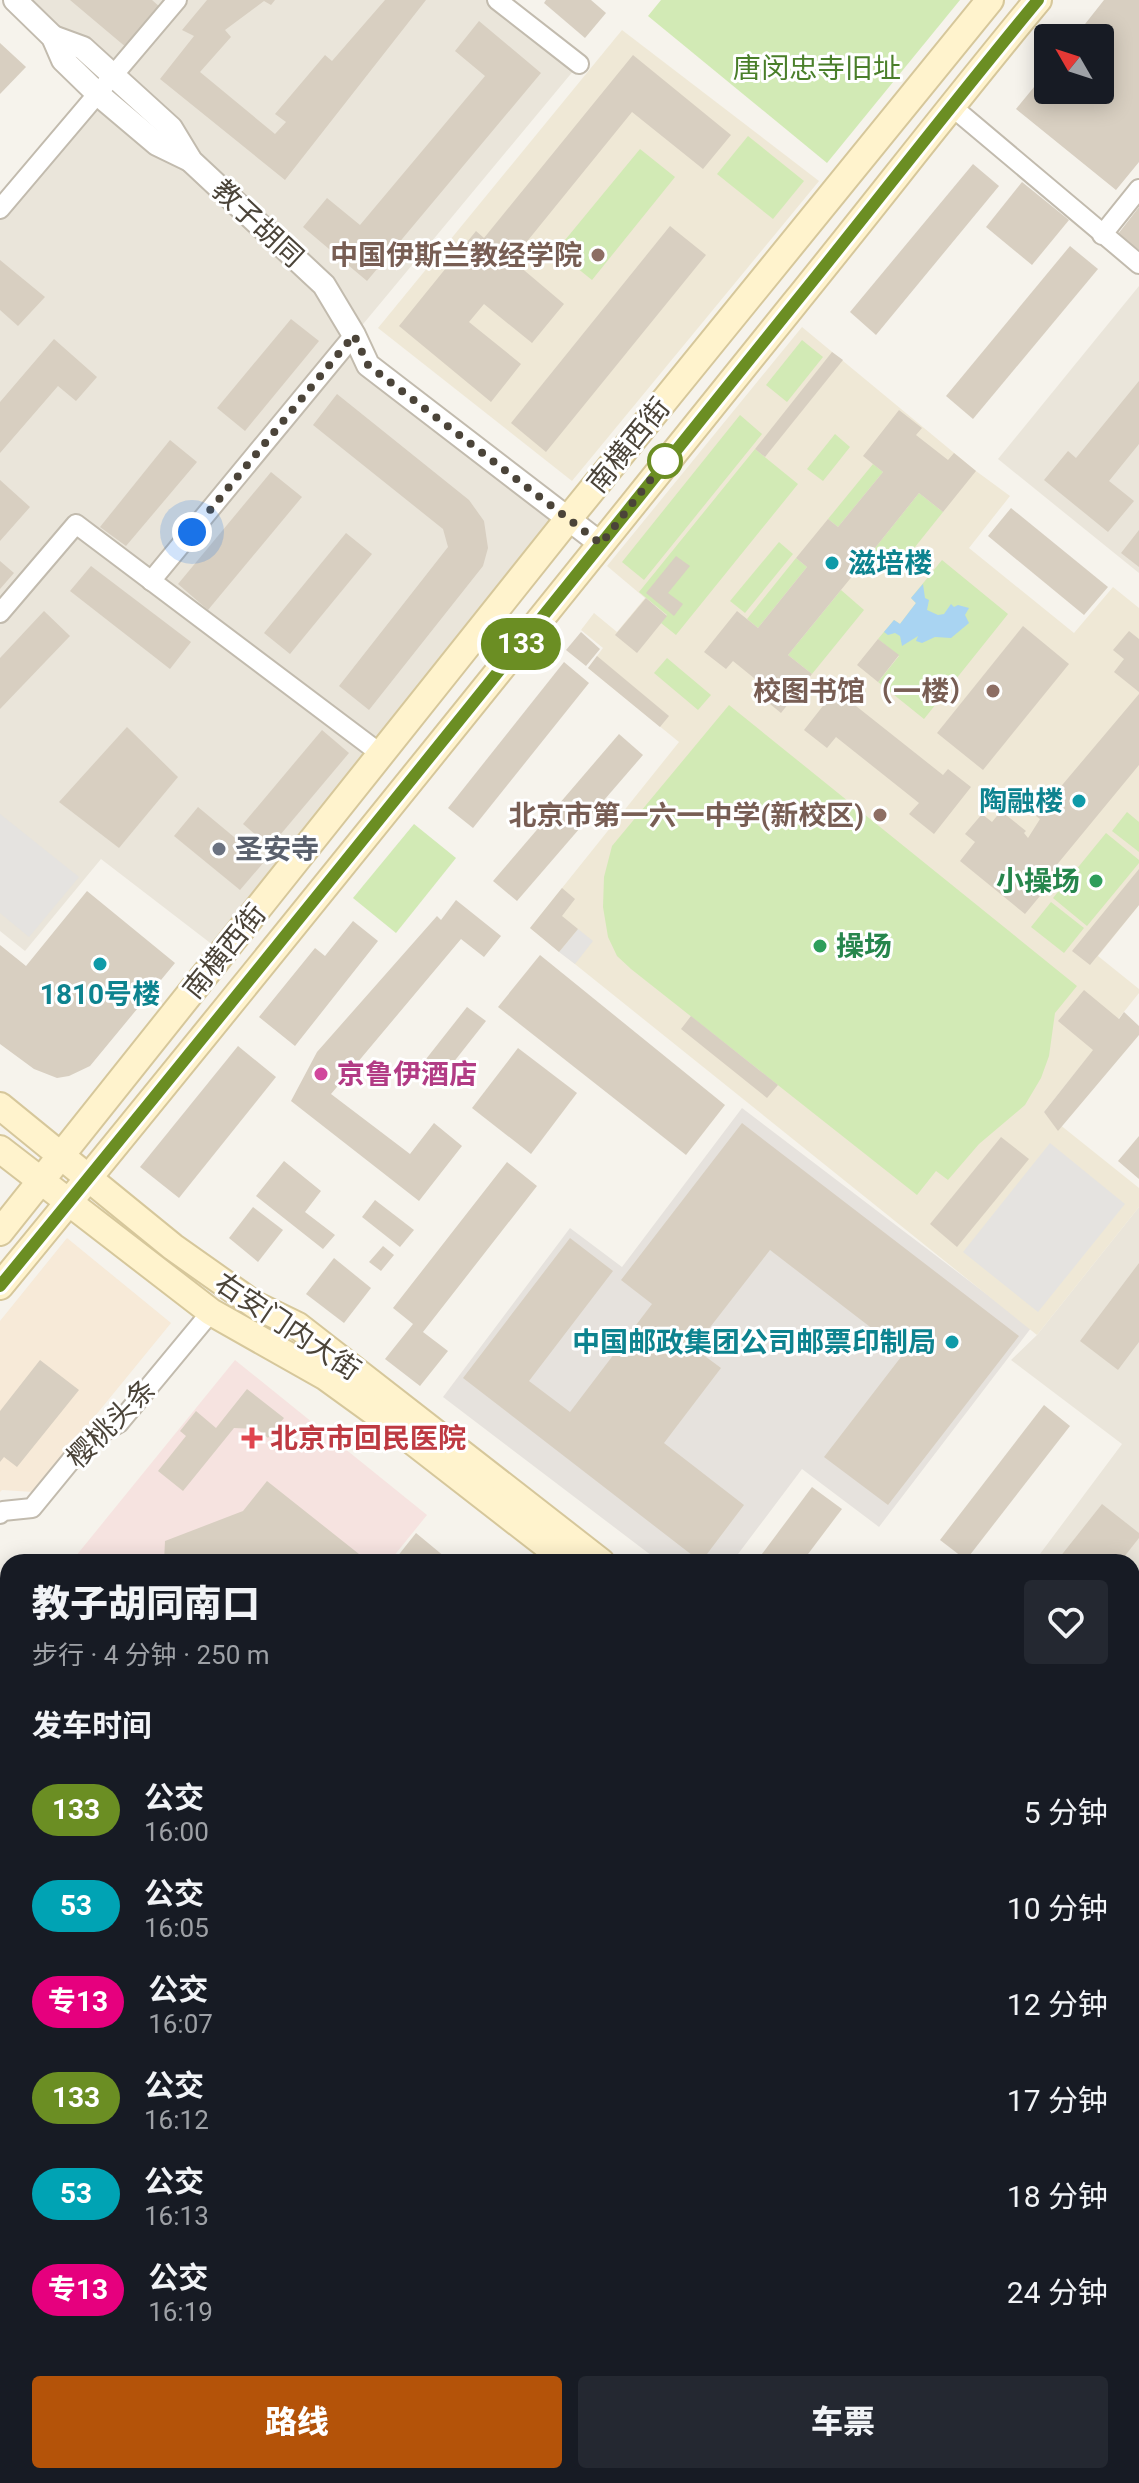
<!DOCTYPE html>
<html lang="zh">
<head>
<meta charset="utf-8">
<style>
	:root { --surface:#171b24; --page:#242831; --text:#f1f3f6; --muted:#9ea1a6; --accent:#b45309 }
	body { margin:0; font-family:Roboto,"Noto Sans SC",sans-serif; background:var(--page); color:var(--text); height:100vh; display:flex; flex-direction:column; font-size:30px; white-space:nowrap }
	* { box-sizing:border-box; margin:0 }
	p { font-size:26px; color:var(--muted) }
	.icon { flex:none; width:44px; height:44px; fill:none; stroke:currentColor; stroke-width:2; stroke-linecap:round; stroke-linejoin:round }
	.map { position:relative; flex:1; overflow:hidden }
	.side { position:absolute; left:0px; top:1554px; width:1140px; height:930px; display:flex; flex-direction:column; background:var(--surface); border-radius:24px 24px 0 0; box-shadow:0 4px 20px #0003 }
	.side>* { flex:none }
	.badge { padding:0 16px; border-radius:26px; font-size:28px; line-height:52px }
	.needle { width:52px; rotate:309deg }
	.buttons { position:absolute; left:1034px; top:24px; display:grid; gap:16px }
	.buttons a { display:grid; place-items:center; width:80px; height:80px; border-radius:8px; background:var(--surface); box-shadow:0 4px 20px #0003; font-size:40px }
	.you { position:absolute; width:40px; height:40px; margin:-20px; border:6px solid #fff; border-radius:50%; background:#1a73e8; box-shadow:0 0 0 12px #1a73e833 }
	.map>.badge { position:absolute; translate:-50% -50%; box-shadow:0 0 0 4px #fff }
	h2 { padding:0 32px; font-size:30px; line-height:72px }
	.round { display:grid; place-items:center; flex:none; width:84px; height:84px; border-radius:8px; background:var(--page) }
	.headline { display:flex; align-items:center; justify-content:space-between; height:136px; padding:0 32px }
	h1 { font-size:38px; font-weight:800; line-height:60px }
	.cta { display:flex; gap:16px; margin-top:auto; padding:16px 32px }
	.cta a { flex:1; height:92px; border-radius:8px; background:var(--accent); color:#fff; font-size:32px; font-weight:800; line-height:92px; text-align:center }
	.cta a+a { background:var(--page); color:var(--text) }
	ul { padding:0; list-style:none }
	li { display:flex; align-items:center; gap:24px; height:96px; padding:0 32px }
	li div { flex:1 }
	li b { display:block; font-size:30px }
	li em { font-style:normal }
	li .badge { min-width:88px; font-weight:700; text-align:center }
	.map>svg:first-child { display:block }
	.residential { fill:#eae5da }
	.commercial { fill:#f7ead8 }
	.industrial { fill:#e6e2dd }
	.education { fill:#efe8d6 }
	.medical { fill:#f6e3e0 }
	.green { fill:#d2eab5 }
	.parking { fill:#e5e3e0 }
	.water { fill:#a9d4f2 }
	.building { fill:#d8cfc1 }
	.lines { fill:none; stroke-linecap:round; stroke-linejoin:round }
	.minor-casing { stroke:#c2bbae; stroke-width:22 }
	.tertiary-casing { stroke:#c2bbae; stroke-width:26 }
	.secondary-casing { stroke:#d6c79b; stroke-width:30 }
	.minor { stroke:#fff; stroke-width:18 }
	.tertiary { stroke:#fff; stroke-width:22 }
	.secondary { stroke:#fff3cd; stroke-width:26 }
	.line-casing { stroke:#fff; stroke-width:18 }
	.line { stroke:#6b8e23; stroke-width:12 }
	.walk { stroke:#4b4439; stroke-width:8; stroke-dasharray:0 14.4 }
	.education-dot { fill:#8d6e63; stroke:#fff; stroke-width:3 }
	.stop-dot { fill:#fff; stroke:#6b8e23; stroke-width:4 }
	.culture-dot { fill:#0f9aa8; stroke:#fff; stroke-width:3 }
	.worship-dot { fill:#6b7280; stroke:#fff; stroke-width:3 }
	.leisure-dot { fill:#2e9e5b; stroke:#fff; stroke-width:3 }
	.hotel-dot { fill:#d1479c; stroke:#fff; stroke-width:3 }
	.health-dot { fill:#e0444e; stroke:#fff; stroke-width:3 }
	.labels { text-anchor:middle; stroke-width:6; stroke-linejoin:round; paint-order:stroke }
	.park-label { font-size:28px; fill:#4a7f2a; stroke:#fff }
	.street-label { font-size:28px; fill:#4b4439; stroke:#fff }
	.education-label { font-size:28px; font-weight:bold; fill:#785e54; stroke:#fff; text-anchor:end }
	.culture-label { font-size:28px; font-weight:bold; fill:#0d838f; stroke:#fff; text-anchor:end }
	.worship-label { font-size:28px; font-weight:bold; fill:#5b616d; stroke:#fff; text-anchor:start }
	.leisure-label { font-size:28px; font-weight:bold; fill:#27864d; stroke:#fff; text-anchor:end }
	.hotel-label { font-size:28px; font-weight:bold; fill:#b23c85; stroke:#fff; text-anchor:start }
	.health-label { font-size:28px; font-weight:bold; fill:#be3a42; stroke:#fff; text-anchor:start }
</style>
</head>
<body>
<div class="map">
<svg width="1139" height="2483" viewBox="0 0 1139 2483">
	<rect width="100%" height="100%" fill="#f6f3ec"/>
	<g class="residential">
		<path d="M15,0H497L579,64L354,335L368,365L569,518L222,952L101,859L25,951L0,931V209L99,95L189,160Z"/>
		<path d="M1139,286V573L998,459Z"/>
		<path d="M1139,1207V1947L1132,1942V1562H1034L1122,1444L1011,1360L1037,1335Z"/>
		<path d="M0,1753L8,1759V1802L0,1812Z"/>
		<path d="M8,1823V2176L0,2170V1832Z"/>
	</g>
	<g class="commercial">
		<path d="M67,1238L171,1323L33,1492L2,1490L0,1492V1321Z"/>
		<path d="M8,2308V2476H267L262,2483H0V2318Z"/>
	</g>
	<path class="industrial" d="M742,1108L1031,1328L879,1527L802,1469L732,1562H660L443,1397L570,1228L622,1267Z"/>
	<g class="education">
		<path d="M622,30L819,181L572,481L378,328Z"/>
		<path d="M802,327L976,471L1010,496L969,548L1074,633L1113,587L1139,608V905L1098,956L1139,989V993L1044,1112L1139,1188V1207L1037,1335L530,928L679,742L588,668L603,648L581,630L594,613L617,632L645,598L607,566Z"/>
	</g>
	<path class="medical" d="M235,1360L427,1515L389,1562H71Z"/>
	<g class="green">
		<path d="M661,0H960L827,163L648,16Z"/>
		<path d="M748,136L804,181L773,219L717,174Z"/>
		<path d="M640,149L675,177L592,280L556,251Z"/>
		<path d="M802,340L823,357L787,402L766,385Z"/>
		<path d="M740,415L762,434L644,580L622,562Z"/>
		<path d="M835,434L850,447L823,481L807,469Z"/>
		<path d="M755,449L798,484L676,635L661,623L667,615L639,592Z"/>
		<path d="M873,464L883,472L838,527L828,519Z"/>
		<path d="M919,493L943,512L891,577L867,558Z"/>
		<path d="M779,542L793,554L745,613L730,601Z"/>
		<path d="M796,558L807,567L758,628L747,619Z"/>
		<path d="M942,560L1008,614L924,719L878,682L899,656L878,639L894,620L900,624L916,603L911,598Z"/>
		<path d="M841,590L864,610L812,674L788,655Z"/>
		<path d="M667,658L711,695L698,710L654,673Z"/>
		<path d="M729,705L1077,986L1055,1013L1049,1056L1041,1078L1025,1105L979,1144L948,1180L936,1171L917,1195L631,969L617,956L608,937L603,907L604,877L612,846Z"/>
		<path d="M1127,812L1139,822V852L1112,831Z"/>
		<path d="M414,824L456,858L396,933L353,898Z"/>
		<path d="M1106,833L1139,860V863L1087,926L1053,898Z"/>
		<path d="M1051,902L1084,928L1064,953L1031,927Z"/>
	</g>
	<g class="parking">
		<path d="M0,814L79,877L29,937L0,913Z"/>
		<path d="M578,929L593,941L575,964L559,952Z"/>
		<path d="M1050,1143L1125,1204L1038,1312L963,1252Z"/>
		<path d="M8,1810V1883L0,1893V1820Z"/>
		<path d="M5,1908L8,1911V1997L0,1990V1915Z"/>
	</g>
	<path class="water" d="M923,584L925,598L929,600L927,610L938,615L944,614L951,604L954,607L958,605L969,608L965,615L969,623L951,638L935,637L922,643L916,641L918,636L902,646L900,636L895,633L888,635L884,632L894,620L900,624L916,603L911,598Z"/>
	<g class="building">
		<path d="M70,0H152L161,8L127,48Z"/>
		<path d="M207,0H275L271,5L264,1L225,30L231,37L200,72L275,134L286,122L275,114L325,55L332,61L385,0H426L285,180L160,79L194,36L182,30Z"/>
		<path d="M546,0H591L606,13L585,38L544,3Z"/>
		<path d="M1104,0H1139V162L1116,190L1016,109L1048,70V90H1100V38H1074Z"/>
		<path d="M479,21L541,73L367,281L303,227L327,198L360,225L485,76L455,51Z"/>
		<path d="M0,43L26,67L0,94Z"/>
		<path d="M633,55L731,135L703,169L632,112L512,260L564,304L532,343L484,304L469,322L521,364L491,402L399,326L476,231L484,238Z"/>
		<path d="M973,164L999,186L876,335L850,312Z"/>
		<path d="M1022,182L1069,220L1032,265L986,227Z"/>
		<path d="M1139,207V250L1118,234Z"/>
		<path d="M670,226L706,255L546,452L511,423Z"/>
		<path d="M1070,246L1098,269L973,419L946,396Z"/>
		<path d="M0,260L45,297L18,326L0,310Z"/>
		<path d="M291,319L319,341L245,431L217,408Z"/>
		<path d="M54,339L97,377L76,401L58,386L0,453V402Z"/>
		<path d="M832,352L843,360L765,457L755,449Z"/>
		<path d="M1139,381V444L1109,481L1134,501L1108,532L1044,480L1068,451L1076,458Z"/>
		<path d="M337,394L469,500L484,521L488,548L483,566L369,710L339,686L448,547L443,529L313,425Z"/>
		<path d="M899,410L922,428L916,435L948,460L954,453L976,471L943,512L919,493L867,558L788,655L812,674L781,713L760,696L766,688L733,661L726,669L704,652L737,611L758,628L807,567L796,558L828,519L838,527L883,472L863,456Z"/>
		<path d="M170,440L197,462L126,546L100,527Z"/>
		<path d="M271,472L302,497L208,610L178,584Z"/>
		<path d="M0,480L30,507L0,541Z"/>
		<path d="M1011,508L1108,587L1084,615L988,536Z"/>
		<path d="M1139,530V567L1121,553Z"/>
		<path d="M346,533L372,554L290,654L264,633Z"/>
		<path d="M676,556L690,566L668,593L683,604L674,616L646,593Z"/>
		<path d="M0,561L14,573L0,589Z"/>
		<path d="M91,566L191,642L170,669L70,591Z"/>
		<path d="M646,598L667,616L637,653L615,635Z"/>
		<path d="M44,611L70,636L0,709V658Z"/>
		<path d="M1023,626L1069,664L983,770L937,733Z"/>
		<path d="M1129,631L1139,639V692L1114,672L1124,659L1113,650Z"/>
		<path d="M581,632L600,649L586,666L566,650Z"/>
		<path d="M878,639L899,655L878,682L857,665Z"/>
		<path d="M597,656L669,716L660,727L588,668Z"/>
		<path d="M564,662L589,683L473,828L448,808Z"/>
		<path d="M841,683L862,699L856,706L943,775L948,769L971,787L934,834L909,814L919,803L836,737L827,748L804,730Z"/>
		<path d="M1139,694V765L1055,867L1060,872L1025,914L960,861L975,842L965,834L982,814L992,822L1001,811L1026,831L1024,833L1028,838L1040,819L1036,816Z"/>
		<path d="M127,727L178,777L119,848L59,802Z"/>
		<path d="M322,730L349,753L270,847L243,824Z"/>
		<path d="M619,734L643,755L517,901L493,881Z"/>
		<path d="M198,807L264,862L240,890L174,836Z"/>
		<path d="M1139,869V905L1090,965L1072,951Z"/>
		<path d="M562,888L575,899L562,916L578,929L559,952L530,928Z"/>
		<path d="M87,891L175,963L90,1066L69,1076L57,1078L34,1069L0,1044V945L26,966Z"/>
		<path d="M456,900L501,936L484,957L461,939L331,1094L410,1154L434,1123L462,1146L419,1201L291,1101L317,1052L437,916L441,920Z"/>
		<path d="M353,921L378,941L295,1046L259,1017L315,948L325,956Z"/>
		<path d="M540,955L725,1105L686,1155L498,1007Z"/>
		<path d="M1084,990L1119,1019L1124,1012L1139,1026V1035L1058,1131L1044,1112L1093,1050L1058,1021Z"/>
		<path d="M467,1007L486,1021L438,1082L419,1068Z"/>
		<path d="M691,1016L778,1085L767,1098L681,1029Z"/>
		<path d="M238,1046L276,1077L179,1198L140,1167Z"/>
		<path d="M518,1048L577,1093L531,1154L472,1108Z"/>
		<path d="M742,1123L1019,1336L888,1505L824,1457L904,1353L770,1250L694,1348L721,1368L664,1443L744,1505L701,1562L463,1378L570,1238L613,1271L529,1381L570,1412L652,1304L621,1280Z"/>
		<path d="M1139,1136V1179L1118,1161Z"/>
		<path d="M1001,1137L1029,1159L957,1247L930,1224Z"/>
		<path d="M284,1161L321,1191L305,1212L335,1235L323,1249L256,1196Z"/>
		<path d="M507,1162L537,1186L423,1332L448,1351L420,1386L385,1359L413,1324L393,1308Z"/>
		<path d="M375,1200L414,1230L400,1247L362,1217Z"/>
		<path d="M253,1207L283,1230L258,1262L229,1238Z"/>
		<path d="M383,1246L394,1255L381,1271L369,1262Z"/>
		<path d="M334,1258L371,1288L344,1323L306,1294Z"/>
		<path d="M1139,1263V1342L1118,1370L1080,1341Z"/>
		<path d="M40,1360L79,1390L17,1467L4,1457L0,1462V1411Z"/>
		<path d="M247,1389L284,1418L268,1438L257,1429L234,1428L183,1491L158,1471L186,1436L180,1431L196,1411L216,1428Z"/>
		<path d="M1044,1405L1070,1426L966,1560L940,1540Z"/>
		<path d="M267,1481L359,1554L352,1562H241L235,1557L236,1562H164L165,1541L243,1511Z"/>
		<path d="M812,1487L842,1509L802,1562H756Z"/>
		<path d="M1102,1504L1139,1533V1538L1120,1562H1056Z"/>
		<path d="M416,1533L451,1562H393Z"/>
		<path d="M8,1657V1690L3,1697L8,1701V1727L0,1720V1667Z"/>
		<path d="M1139,1679V1755L1132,1764V1688Z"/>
		<path d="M1132,1891L1139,1896V1935L1132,1930Z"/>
		<path d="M0,2079L8,2085V2143L0,2137Z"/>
		<path d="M1132,2079L1139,2084V2115L1132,2110Z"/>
		<path d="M1139,2116V2157L1132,2166V2125Z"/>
		<path d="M1139,2266V2329L1132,2338V2275Z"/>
		<path d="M5,2341L8,2343V2368L0,2378V2348Z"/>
		<path d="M8,2411V2453L0,2447V2421Z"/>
		<path d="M141,2476H198L193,2483H150Z"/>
		<path d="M342,2476H349L358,2483H336Z"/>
		<path d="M410,2476H435L430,2483H419Z"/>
		<path d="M809,2476H852L861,2483H804Z"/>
		<path d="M956,2476H1007L1001,2483H951Z"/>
	</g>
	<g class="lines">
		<defs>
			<g id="minor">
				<path d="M497,0L579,64"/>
				<path d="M950,105L1139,264"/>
				<path d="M0,209L177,0"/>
				<path d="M1102,235L1139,189"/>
				<path d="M151,581L354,335"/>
				<path d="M0,613L76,524L381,754"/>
				<path d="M0,1514L3,1511L32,1508L86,1442L119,1423L211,1312"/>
				<path d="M0,2309L8,2295"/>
				<path d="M1132,2365L1139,2370"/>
				<path d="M385,2476L394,2483"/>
				<path d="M281,2483L286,2476"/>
			</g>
			<g id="tertiary">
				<path d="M15,0L53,37L63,60L99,95L157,144L190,160"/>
				<path d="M53,37L83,48L171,128L191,161L324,285L354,335L368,365L601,544"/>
			</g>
			<g id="secondary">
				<path d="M0,1106L173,1247L255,1305L298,1326L601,1562"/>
				<path d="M0,1149L211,1312L326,1377L384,1419L568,1562"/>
				<path d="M0,1232L569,518L990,0"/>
				<path d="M0,1286C267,961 530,632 794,304C876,203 955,100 1038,0"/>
				<path d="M1132,1961L1139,1966"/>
				<path d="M1132,1994L1139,2000"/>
				<path d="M1132,2394L1139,2385"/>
				<path d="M1132,2434L1139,2425"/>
				<path d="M1067,2483L1072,2476"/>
				<path d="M1096,2483L1101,2476"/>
			</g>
		</defs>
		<use href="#minor" class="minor-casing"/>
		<use href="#tertiary" class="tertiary-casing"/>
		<use href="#secondary" class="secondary-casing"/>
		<use href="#minor" class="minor"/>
		<use href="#tertiary" class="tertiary"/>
		<use href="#secondary" class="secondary"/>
	</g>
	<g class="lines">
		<defs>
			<path id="line" d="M0,1286C267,961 530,632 794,304C876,203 955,100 1038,0"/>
		</defs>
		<use href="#line" class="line-casing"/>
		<use href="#line" class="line"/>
		<path class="walk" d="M192,532L354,335L368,365L601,544L665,461"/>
	</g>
	<g class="education-dot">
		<circle cx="598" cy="255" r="8"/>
		<circle cx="993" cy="691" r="8"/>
		<circle cx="880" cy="815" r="8"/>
	</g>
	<circle class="stop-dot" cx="665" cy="461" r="16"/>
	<g class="culture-dot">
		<circle cx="832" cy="563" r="8"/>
		<circle cx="1079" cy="801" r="8"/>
		<circle cx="100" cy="964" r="8"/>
		<circle cx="952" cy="1342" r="8"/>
	</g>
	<circle class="worship-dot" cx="219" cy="849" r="8"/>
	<g class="leisure-dot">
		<circle cx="1096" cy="881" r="8"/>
		<circle cx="820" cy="946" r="8"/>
	</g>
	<circle class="hotel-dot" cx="321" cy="1074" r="8"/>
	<path class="health-dot" d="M248 1426h8v8h8v8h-8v8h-8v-8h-8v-8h8z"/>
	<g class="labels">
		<g class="park-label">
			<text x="817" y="78">唐闵忠寺旧址</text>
		</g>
		<g class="street-label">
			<text transform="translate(258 223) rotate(43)" y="10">教子胡同</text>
			<text transform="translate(628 445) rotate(-51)" y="10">南横西街</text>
			<text transform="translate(224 951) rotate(-51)" y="10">南横西街</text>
			<text transform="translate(288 1326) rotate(34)" y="10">右安门内大街</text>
			<text transform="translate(111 1423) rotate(-45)" y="10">樱桃头条</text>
		</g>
		<g class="education-label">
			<text x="582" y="265">中国伊斯兰教经学院</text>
			<text x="977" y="701">校图书馆（一楼）</text>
			<text x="864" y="825">北京市第一六一中学(新校区)</text>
		</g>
		<g class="culture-label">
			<text x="848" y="573" text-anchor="start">滋培楼</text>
			<text x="1063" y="811">陶融楼</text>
			<text x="100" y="1004" text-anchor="middle">1810号楼</text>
			<text x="936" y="1352">中国邮政集团公司邮票印制局</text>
		</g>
		<g class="worship-label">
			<text x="235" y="859">圣安寺</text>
		</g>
		<g class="leisure-label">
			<text x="1080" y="891">小操场</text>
			<text x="836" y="956" text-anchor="start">操场</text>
		</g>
		<g class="hotel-label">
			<text x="337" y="1084">京鲁伊酒店</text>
		</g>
		<g class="health-label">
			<text x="270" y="1448">北京市回民医院</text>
		</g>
	</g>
</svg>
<div class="buttons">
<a><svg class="needle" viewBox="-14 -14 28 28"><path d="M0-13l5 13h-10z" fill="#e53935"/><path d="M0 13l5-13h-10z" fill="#9ea1a6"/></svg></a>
</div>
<div class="you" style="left:192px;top:532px"></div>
<b class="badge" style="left:521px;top:644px;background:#6b8e23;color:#fff">133</b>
<section class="side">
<div class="headline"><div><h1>教子胡同南口</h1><p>步行 · 4 分钟 · 250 m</p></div><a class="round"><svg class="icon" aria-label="heart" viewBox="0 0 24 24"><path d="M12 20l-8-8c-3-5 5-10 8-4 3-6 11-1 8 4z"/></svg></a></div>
<h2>发车时间</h2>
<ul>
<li><span class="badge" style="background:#6b8e23;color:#fff">133</span><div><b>公交</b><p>16:00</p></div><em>5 分钟</em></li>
<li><span class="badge" style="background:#00a3b4;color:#fff">53</span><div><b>公交</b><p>16:05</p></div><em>10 分钟</em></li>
<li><span class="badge" style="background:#e6007e;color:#fff">专13</span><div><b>公交</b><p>16:07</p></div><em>12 分钟</em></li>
<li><span class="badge" style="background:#6b8e23;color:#fff">133</span><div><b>公交</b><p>16:12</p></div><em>17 分钟</em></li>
<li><span class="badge" style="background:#00a3b4;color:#fff">53</span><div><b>公交</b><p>16:13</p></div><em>18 分钟</em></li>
<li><span class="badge" style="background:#e6007e;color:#fff">专13</span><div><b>公交</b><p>16:19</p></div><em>24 分钟</em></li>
</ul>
<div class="cta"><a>路线</a><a>车票</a></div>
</section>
</div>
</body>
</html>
